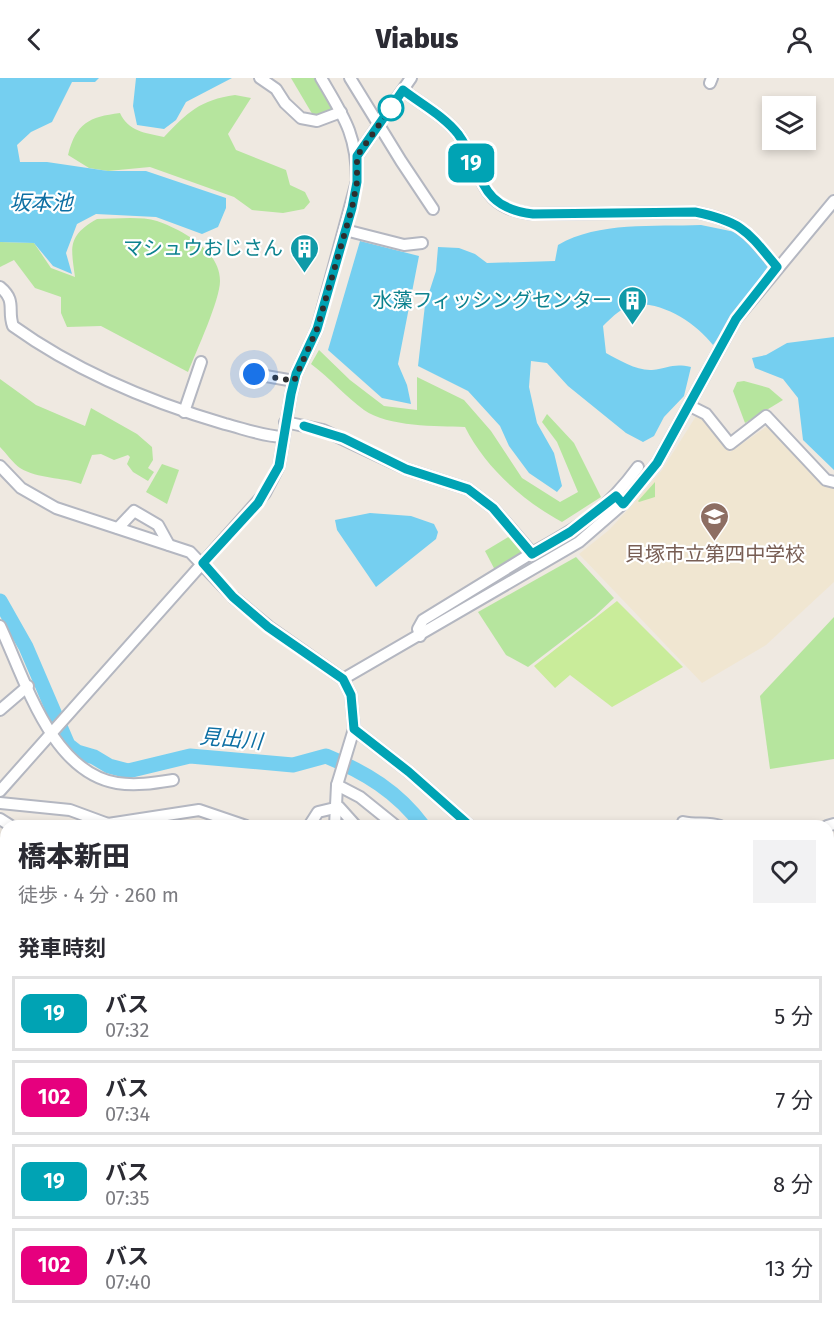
<!DOCTYPE html>
<html lang="ja">
<head>
<meta charset="utf-8">
<style>
	:root { --surface:#fff; --page:#f2f2f3; --text:#2b2b33; --muted:#7c7c81; --line:#e1e1e2 }
	body { margin:0; font-family:"Fira Sans","Noto Sans JP",sans-serif; background:var(--page); color:var(--text); height:100vh; display:flex; flex-direction:column; font-size:22px; white-space:nowrap }
	* { box-sizing:border-box; margin:0 }
	p { font-size:20px; color:var(--muted) }
	.icon { flex:none; width:33px; height:33px; fill:none; stroke:currentColor; stroke-width:2; stroke-linecap:round; stroke-linejoin:round }
	.map { position:relative; flex:1; overflow:hidden }
	.details { position:absolute; left:0px; top:742px; width:834px; height:506px; display:flex; flex-direction:column; background:var(--surface); border-radius:18px 18px 0 0; box-shadow:0 3px 9px #0003 }
	.details>* { flex:none }
	.badge { padding:0 12px; border-radius:9px; font-size:21px; line-height:39px }
	.buttons { position:absolute; left:762px; top:18px; display:grid; gap:12px }
	.buttons a { display:grid; place-items:center; width:54px; height:54px; border-radius:0px; background:var(--surface); box-shadow:0 3px 9px #0003; font-size:30px }
	.you { position:absolute; width:30px; height:30px; margin:-15px; border:4px solid #fff; border-radius:50%; background:#1a73e8; box-shadow:0 0 0 9px #1a73e833 }
	.map>.badge { position:absolute; translate:-50% -50%; box-shadow:0 0 0 3px #fff }
	h2 { padding:0 18px; font-size:22px; line-height:54px }
	.round { display:grid; place-items:center; flex:none; width:63px; height:63px; border-radius:0px; background:var(--page) }
	.head { display:flex; align-items:center; justify-content:space-between; height:102px; padding:0 18px }
	h1 { font-size:28px; font-weight:800; line-height:45px }
	ul { padding:0; list-style:none }
	li { display:flex; align-items:center; gap:18px; height:75px; margin:0 12px 9px; padding:0 6px; border:3px solid var(--line); border-radius:0px }
	li div { flex:1 }
	li b { display:block; font-size:22px }
	li em { font-style:normal }
	li .badge { min-width:66px; font-weight:700; text-align:center }
	header { display:flex; justify-content:space-between; align-items:center; height:78px; padding:0 18px; background:var(--surface); font-size:27px; font-weight:800 }
	.map>svg:first-child { display:block }
	.education { fill:#f0e6d1 }
	.green { fill:#b6e59e }
	.pitch { fill:#c9ec9a }
	.water { fill:#75cff0 }
	.lines { fill:none; stroke-linecap:round; stroke-linejoin:round }
	.stream { stroke:#75cff0; stroke-width:2 }
	.river { stroke:#75cff0; stroke-width:15 }
	.minor-casing { stroke:#b4b7c1; stroke-width:14 }
	.minor { stroke:#fff; stroke-width:10 }
	.line-casing { stroke:#fff; stroke-width:14 }
	.line { stroke:#00a3b4; stroke-width:9 }
	.walk { stroke:#2e2e2e; stroke-width:6; stroke-dasharray:0 10.8 }
	.stop-dot { fill:#fff; stroke:#00a3b4; stroke-width:3 }
	.labels { text-anchor:middle; stroke-width:4.5; stroke-linejoin:round; paint-order:stroke }
	.culture-label { font-size:20px; fill:#0d838f; stroke:#fff; text-anchor:end }
	.education-label { font-size:20px; fill:#785e54; stroke:#fff }
	.water-label { font-size:21px; font-style:italic; fill:#0d6fa3; stroke:#fff }
</style>
</head>
<body>
<header><svg class="icon" aria-label="back" viewBox="0 0 24 24"><path d="M15 5l-7 7 7 7"/></svg>Viabus<svg class="icon" aria-label="person" viewBox="0 0 24 24"><circle cx="12" cy="8" r="4"/><path d="M4 21q1-7 8-7t8 7"/></svg></header>
<div class="map">
<svg width="834" height="1247" viewBox="0 0 834 1247">
	<rect width="100%" height="100%" fill="#efe9e1"/>
	<path class="education" d="M698,335L704,339L730,374L769,347L822,406L834,410V504L766,567L702,605L579,476L609,452L635,424L662,392Z"/>
	<g class="green">
		<path d="M291,0H316L335,31L314,39Z"/>
		<path d="M235,17L251,20L228,56L236,72L286,92L290,107L305,114L310,124L304,131L283,135L252,132L234,119L150,89L108,93L89,90L68,77C76,45 89,39 120,35C128,53 145,55 164,59C188,34 200,22 235,17Z"/>
		<path d="M97,141C115,141 140,138 157,143C182,152 220,172 220,203C220,222 196,274 188,294L101,248L67,249L61,235V219L35,210L14,182L0,189V164L34,165L51,190L75,199C71,169 67,158 97,141Z"/>
		<path d="M319,272L350,302L384,328L417,332V299L464,322L491,353L522,400L560,424L578,414L557,364L542,344L547,336L574,365L601,419L562,444C523,423 485,389 465,349C437,348 388,349 364,332C346,319 330,300 311,286Z"/>
		<path d="M0,301L36,327L85,348L91,330L137,356L152,369L153,382L148,390L154,394L148,403L133,394L127,386L130,379L128,377L114,382L101,376L92,377L81,406C62,399 38,401 20,390C13,385 6,375 0,369Z"/>
		<path d="M744,303L769,310L783,322L745,345L733,313L737,304Z"/>
		<path d="M162,386L179,392L167,426L146,414Z"/>
		<path d="M655,404V419L639,424L638,423Z"/>
		<path d="M510,458L525,476L496,494L485,473Z"/>
		<path d="M576,479L614,520L595,538L528,589L506,577L478,534Z"/>
		<path d="M834,539V681L770,691L760,618Z"/>
	</g>
	<path class="pitch" d="M617,523L683,589L612,629L570,597L555,610L534,588Z"/>
	<g class="water">
		<path d="M0,0H99L95,4H72L52,44L31,54L17,67L20,84H47L108,93H146L226,120V130L218,149L202,156L156,139L96,136L77,146L66,175L72,196L53,188L34,165L0,164Z"/>
		<path d="M136,0H232L186,24L176,42L164,51L137,47L133,28Z"/>
		<path d="M701,147L740,155L769,187L713,267C697,246 665,225 637,226C624,227 612,239 603,248L606,275C619,282 637,293 652,292C669,290 673,285 691,289L684,318L664,339L654,358L643,364L626,355L568,308L547,285L531,283L529,309L537,345L554,375L562,408L557,414L529,395L509,368L500,348L468,313L418,288L425,227L436,193L438,169L459,170L475,176L487,185L555,183L558,167C599,143 654,149 701,147Z"/>
		<path d="M360,163L419,178L398,286L407,307L411,326L382,320L328,272Z"/>
		<path d="M834,259V392L803,362L798,320L783,301L755,290L752,280L766,277L787,265Z"/>
		<path d="M370,435L411,438L434,446L438,454L436,461L376,509L337,452L335,442Z"/>
	</g>
	<g class="lines">
		<g class="stream">
			<path d="M0,896L6,908"/>
			<path d="M0,1082L6,1080"/>
		</g>
		<g class="river">
			<path d="M0,523L26,569L68,667L77,674L94,679L109,688L128,693L190,678L293,687L326,678C365,694 398,714 423,748"/>
			<path d="M691,1247L692,1242"/>
		</g>
		<defs>
			<g id="minor">
				<path d="M260,0L276,11L285,25L301,40L317,43L341,34"/>
				<path d="M350,0L401,83L433,131"/>
				<path d="M710,5L712,0"/>
				<path d="M403,12C421,26 444,38 458,56C485,93 475,130 533,136L695,134C744,144 747,154 777,189"/>
				<path d="M357,78L411,0"/>
				<path d="M345,152L404,167L422,165"/>
				<path d="M0,209C17,223 7,232 13,248C77,294 150,324 225,346C245,351 262,358 283,359"/>
				<path d="M254,296L294,303"/>
				<path d="M690,328L706,336L730,366L766,338L826,402L834,404"/>
				<path d="M184,334L201,284"/>
				<path d="M285,344L323,352L406,391L468,411L493,430L532,475C578,450 606,433 638,389"/>
				<path d="M0,388L21,410L56,430L190,474L233,519L269,549L343,601L351,617L354,651L337,707L335,748"/>
				<path d="M118,450L134,433L158,447L169,467"/>
				<path d="M0,548C25,601 51,694 117,705C136,708 154,705 173,702"/>
				<path d="M420,558L418,551L423,542L532,475"/>
				<path d="M343,601L579,464L625,424L657,385L736,241L834,123"/>
				<path d="M0,632L28,608"/>
				<path d="M354,651L409,694L470,748"/>
				<path d="M337,707L360,719L396,748"/>
				<path d="M0,713L265,415L279,388L291,316L296,296L317,251L357,103C357,57 344,39 321,0"/>
				<path d="M0,725L70,732L108,746L199,732L246,748"/>
				<path d="M0,741L11,748"/>
				<path d="M683,744C696,747 708,744 720,748"/>
				<path d="M309,748L318,734L339,729L356,748"/>
				<path d="M827,748L834,746"/>
				<path d="M0,851L6,859"/>
				<path d="M828,886L834,883"/>
				<path d="M0,942L6,946"/>
				<path d="M828,1061L833,1068L828,1076"/>
				<path d="M0,1136L6,1124"/>
				<path d="M0,1242L4,1247"/>
				<path d="M68,1242L70,1247"/>
				<path d="M159,1242L162,1247"/>
				<path d="M540,1242L542,1247"/>
				<path d="M574,1242L575,1247"/>
				<path d="M658,1242L669,1247"/>
				<path d="M186,1247L197,1242"/>
				<path d="M347,1247L348,1242"/>
			</g>
		</defs>
		<use href="#minor" class="minor-casing"/>
		<use href="#minor" class="minor"/>
	</g>
	<g class="lines">
		<defs>
			<path id="line" d="M304,348L343,360L406,391L468,411L493,430L532,476L570,454L616,418L623,426L625,424L657,385L736,241L777,189C747,153 743,144 695,134L533,136C475,129 485,93 458,56C444,38 421,26 403,12L357,78V104L352,130L317,251L296,296L291,316L279,388L258,425L203,485L233,519L268,549L343,601L351,617L354,651L409,694L470,748"/>
		</defs>
		<use href="#line" class="line-casing"/>
		<use href="#line" class="line"/>
		<path class="walk" d="M254,296L294,303L317,251L352,130L357,104V78L391,30"/>
	</g>
	<defs>
		<symbol id="building-pin" viewBox="-11 -11 22 30"><path d="M0 17L-7.5 6A9.5 9.5 0 1 1 7.5 6Z" fill="#0f9aa8" stroke="#fff"/><path d="M-4-6H4V6H1V3H-1V6H-4ZM-2.5-4.3h1.7v1.8h-1.7ZM.8-4.3h1.7v1.8H.8ZM-2.5-1h1.7V.8h-1.7ZM.8-1h1.7V.8H.8Z" fill="#fff"/></symbol>
		<symbol id="university-pin" viewBox="-11 -11 22 30"><path d="M0 17L-7.5 6A9.5 9.5 0 1 1 7.5 6Z" fill="#8d6e63" stroke="#fff"/><path d="M0-5L7-2L0 1L-7-2ZM-4 1L0 2.5L4 1V4Q0 6-4 4Z" fill="#fff"/></symbol>
	</defs>
	<g fill-rule="evenodd">
		<use href="#building-pin" x="288" y="154" width="33" height="45"/>
		<use href="#building-pin" x="616" y="206" width="33" height="45"/>
		<use href="#university-pin" x="698" y="422" width="33" height="45"/>
	</g>
	<circle class="stop-dot" cx="391" cy="30" r="12"/>
	<g class="labels">
		<g class="culture-label">
			<text x="283" y="177">マシュウおじさん</text>
			<text x="612" y="229">水藻フィッシングセンター</text>
		</g>
		<g class="education-label">
			<text x="715" y="483">貝塚市立第四中学校</text>
		</g>
		<g class="water-label">
			<text x="41" y="132">坂本池</text>
			<text transform="translate(231 661) rotate(5)" y="7">見出川</text>
		</g>
	</g>
</svg>
<div class="buttons">
<a><svg class="icon" aria-label="layers" viewBox="0 0 24 24"><path d="M12 4l9 5-9 5-9-5zM3 14l9 5 9-5"/></svg></a>
</div>
<div class="you" style="left:254px;top:296px"></div>
<b class="badge" style="left:471px;top:85px;background:#00a3b4;color:#fff">19</b>
<section class="details">
<div class="head"><div><h1>橋本新田</h1><p>徒歩 · 4 分 · 260 m</p></div><a class="round"><svg class="icon" aria-label="heart" viewBox="0 0 24 24"><path d="M12 20l-8-8c-3-5 5-10 8-4 3-6 11-1 8 4z"/></svg></a></div>
<h2>発車時刻</h2>
<ul>
<li><span class="badge" style="background:#00a3b4;color:#fff">19</span><div><b>バス</b><p>07:32</p></div><em>5 分</em></li>
<li><span class="badge" style="background:#e6007e;color:#fff">102</span><div><b>バス</b><p>07:34</p></div><em>7 分</em></li>
<li><span class="badge" style="background:#00a3b4;color:#fff">19</span><div><b>バス</b><p>07:35</p></div><em>8 分</em></li>
<li><span class="badge" style="background:#e6007e;color:#fff">102</span><div><b>バス</b><p>07:40</p></div><em>13 分</em></li>
</ul>
</section>
</div>
</body>
</html>
